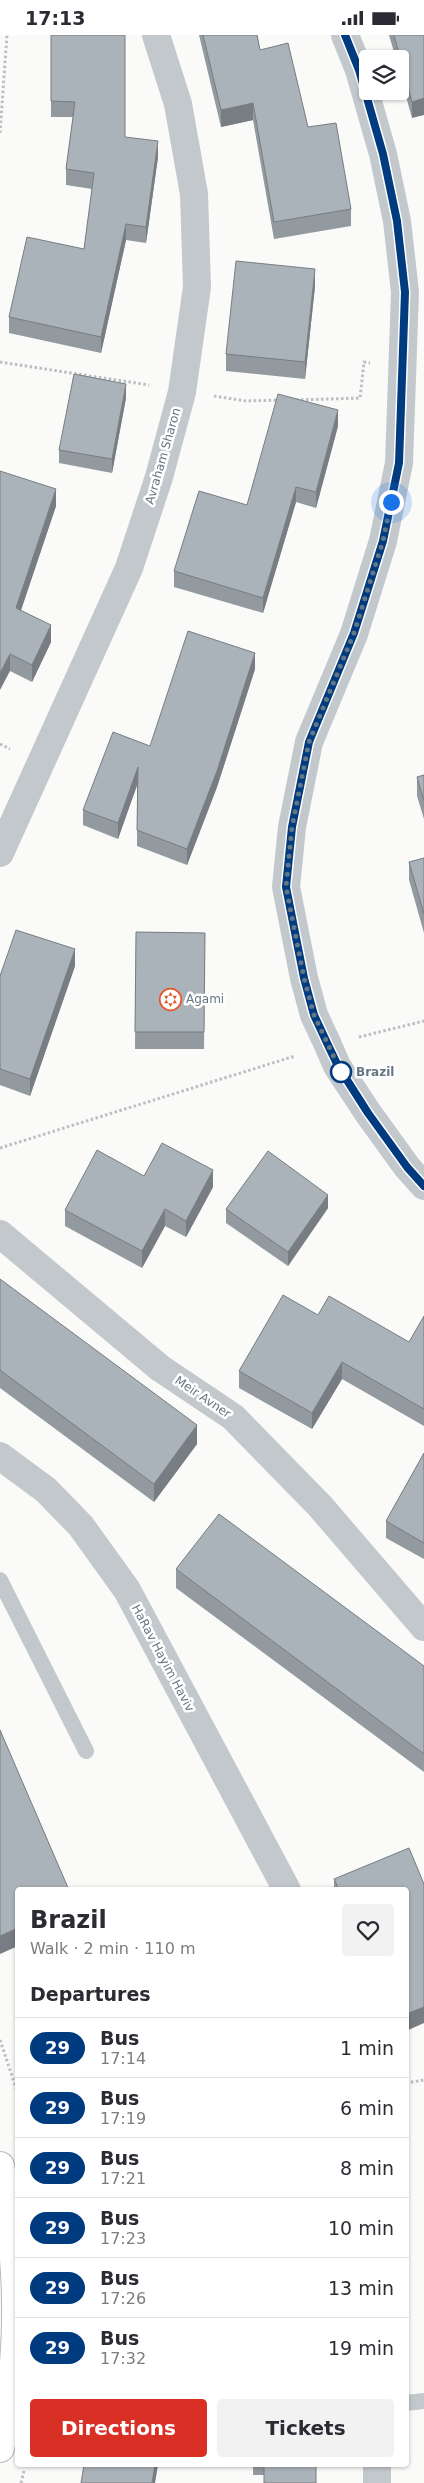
<!DOCTYPE html>
<html lang="en">
<head>
<meta charset="utf-8">
<style>
	:root { --surface:#fff; --page:#f2f2f3; --text:#2b2b33; --muted:#7c7c81; --line:#e1e1e2; --accent:#d93025 }
	body { margin:0; font-family:"DejaVu Sans",sans-serif; background:var(--page); color:var(--text); height:100vh; display:flex; flex-direction:column; font-size:19px; white-space:nowrap }
	* { box-sizing:border-box; margin:0 }
	p { font-size:16px; color:var(--muted) }
	.icon { flex:none; width:28px; height:28px; fill:none; stroke:currentColor; stroke-width:2; stroke-linecap:round; stroke-linejoin:round }
	.map { position:relative; flex:1; overflow:hidden }
	.details { position:absolute; left:15px; top:1852px; width:394px; height:580px; display:flex; flex-direction:column; background:var(--surface); border-radius:5px; box-shadow:0 1px 4px #0004 }
	.details>* { flex:none }
	.badge { padding:0 10px; border-radius:16px; font-size:18px; line-height:32px }
	.fabs { position:absolute; left:359px; top:15px; display:grid; gap:10px }
	.fabs a { display:grid; place-items:center; width:50px; height:50px; border-radius:5px; background:var(--surface); box-shadow:0 1px 4px #0004; font-size:25px }
	.you { position:absolute; width:25px; height:25px; margin:-12px; border:4px solid #fff; border-radius:50%; background:#1a73e8; box-shadow:0 0 0 8px #1a73e833 }
	.map>.badge { position:absolute; translate:-50% -50%; box-shadow:0 0 0 2px #fff }
	h2 { padding:0 15px; font-size:19px; line-height:45px }
	.round { display:grid; place-items:center; flex:none; width:52px; height:52px; border-radius:5px; background:var(--page) }
	.summary { display:flex; align-items:center; justify-content:space-between; height:85px; padding:0 15px }
	h1 { font-size:24px; font-weight:600; line-height:38px }
	.button { display:flex; gap:10px; margin-top:auto; padding:10px 15px }
	.button a { flex:1; height:58px; border-radius:5px; background:var(--accent); color:#fff; font-size:20px; font-weight:600; line-height:58px; text-align:center }
	.button a+a { background:var(--page); color:var(--text) }
	ul { padding:0; list-style:none }
	li { display:flex; align-items:center; gap:15px; height:60px; padding:0 15px; border-top:1px solid var(--line) }
	li div { flex:1 }
	li b { display:block; font-size:19px }
	li em { font-style:normal }
	li .badge { min-width:55px; font-weight:700; text-align:center }
	.status { display:flex; justify-content:space-between; align-items:center; height:35px; padding:0 25px; background:var(--surface); direction:ltr }
	.status svg { height:14px; fill:currentColor }
	.map>svg:first-child { display:block }
	.lines { fill:none; stroke-linecap:round; stroke-linejoin:round }
	.secondary-casing { stroke:#b3babf; stroke-width:30 }
	.path { stroke:#bbbfc2; stroke-width:3; stroke-dasharray:2.5 2.5; stroke-linecap:butt }
	.lane { stroke:#c3c8cc; stroke-width:16 }
	.street { stroke:#c3c8cc; stroke-width:28 }
	.secondary { stroke:#fff; stroke-width:28 }
	.wall { fill:#929a9f }
	.shaded-wall { fill:#777d82 }
	.building { fill:#aab3b9; stroke:#777d82 }
	.line-casing { stroke:#fff; stroke-width:11 }
	.line { stroke:#003b80; stroke-width:8 }
	.walk { stroke:#657683; stroke-width:5; stroke-dasharray:0 9 }
	.stop-dot { fill:#fff; stroke:#003b80; stroke-width:2.5 }
	.labels { text-anchor:middle; stroke-width:5; stroke-linejoin:round; paint-order:stroke }
	.street-label { font-size:12px; fill:#657683; stroke:#fff }
	.poi-label { font-size:12px; fill:#657683; stroke:#fff; text-anchor:start }
	.stop-label { font-size:12px; font-weight:bold; fill:#657683; stroke:#fff; text-anchor:start }
</style>
</head>
<body>
<div class="status"><b>17:13</b><svg viewBox="0 0 49 12"><path d="M0 12V9h3v3zM5 12V6h3v6zM10 12V3h3v9zM15 12V0h3v12zM26 1h20v11H26zM47 4h2v5h-2z"/></svg></div>
<div class="map">
<svg width="424" height="2448" viewBox="0 0 424 2448">
	<rect width="100%" height="100%" fill="#fafaf8"/>
	<g class="lines">
		<defs>
			<path id="secondary" d="M0,2131C20,2222 23,2322 0,2413"/>
		</defs>
		<use href="#secondary" class="secondary-casing"/>
		<g class="path">
			<path d="M0,98L7,0"/>
			<path d="M0,327L149,350"/>
			<path d="M214,361L246,366L280,365"/>
			<path d="M296,365L360,363L364,327L370,328"/>
			<path d="M0,709L10,714"/>
			<path d="M359,1002L424,986"/>
			<path d="M0,1113L295,1021"/>
			<path d="M0,2005L18,2059"/>
			<path d="M406,2048L424,2045"/>
			<path d="M21,2448L24,2436"/>
		</g>
		<g class="lane">
			<path d="M0,1545L86,1716"/>
			<path d="M406,2368L424,2366"/>
		</g>
		<g class="street">
			<path d="M345,0L359,35L383,119L397,186L405,257L399,428L383,506L354,599L309,707L292,792L286,852L304,943L314,980L328,1010L337,1031L368,1078L407,1132L424,1151"/>
			<path d="M0,818L129,533L159,442L182,357L197,252L194,159L178,69L156,0"/>
			<path d="M0,1199L160,1333L233,1382L320,1471L424,1592"/>
			<path d="M0,1421L46,1455L81,1491L127,1555L287,1855"/>
			<path d="M377,2448V2430"/>
		</g>
		<use href="#secondary" class="secondary"/>
	</g>
	<g class="wall">
		<path d="M51,0L125,102L158,122L146,208L126,205L101,318L9,298V282L84,214L92,154L66,150V134L73,82H51Z"/>
		<path d="M199,0H257L260,15L308,92L351,174V191L274,204L253,85L221,92Z"/>
		<path d="M389,0H424L412,83L400,40V24H396Z"/>
		<path d="M315,251L305,344L226,336V319Z"/>
		<path d="M126,363L112,438L59,428V415Z"/>
		<path d="M338,391L316,473L296,467L263,578L174,552V536L247,470Z"/>
		<path d="M0,436L56,471L21,575L51,607L32,647L10,636Z"/>
		<path d="M255,634L217,752L187,830L137,811V748L118,804L83,790V775L150,711Z"/>
		<path d="M424,740V784L417,761V742Z"/>
		<path d="M424,823V898L409,845V827Z"/>
		<path d="M136,897L205,898L204,1014H135Z"/>
		<path d="M75,931L30,1061L0,1050V941Z"/>
		<path d="M144,1141L213,1152L186,1202L165,1191L142,1233L65,1191V1175Z"/>
		<path d="M328,1173L288,1231L226,1188V1174Z"/>
		<path d="M0,1244L197,1409L154,1467L0,1353Z"/>
		<path d="M318,1280L409,1307L424,1281V1391L342,1344L312,1394L239,1353V1336Z"/>
		<path d="M424,1418V1524L386,1503V1486Z"/>
		<path d="M176,1534L424,1631V1737L176,1553Z"/>
		<path d="M334,1844L406,1855H334Z"/>
		<path d="M253,2430H316L264,2440H253Z"/>
	</g>
	<g class="shaded-wall">
		<path d="M424,63V80L412,83V67Z"/>
		<path d="M253,68V85L221,92V75Z"/>
		<path d="M158,106V122L146,208V192Z"/>
		<path d="M126,189V205L101,318V302Z"/>
		<path d="M315,234V251L305,344V327Z"/>
		<path d="M126,349V363L112,438V424Z"/>
		<path d="M338,375V391L316,473V457Z"/>
		<path d="M296,452V467L263,578V563Z"/>
		<path d="M56,454V471L16,590V573Z"/>
		<path d="M51,590V607L32,647V630Z"/>
		<path d="M255,618V634L217,752L187,830V814Z"/>
		<path d="M10,619V636L0,655V638Z"/>
		<path d="M138,732V748L118,804V788Z"/>
		<path d="M75,914V931L30,1061V1044Z"/>
		<path d="M213,1135V1152L186,1202V1186Z"/>
		<path d="M328,1160V1173L288,1231V1217Z"/>
		<path d="M165,1174V1191L142,1233V1216Z"/>
		<path d="M342,1327V1344L312,1394V1378Z"/>
		<path d="M197,1390V1409L154,1467V1449Z"/>
		<path d="M18,1893V1911L0,1919V1901Z"/>
		<path d="M424,1972V1988L406,1996V1979Z"/>
		<path d="M155,2430H158L155,2448H152Z"/>
	</g>
	<g class="building">
		<path d="M51,0H125V102L158,106L146,192L126,189L101,302L9,282L27,202L84,214L94,138L66,134L75,67L51,66Z"/>
		<path d="M203,0H257L260,15L288,8L308,92L336,88L351,174L274,187L253,68L221,75Z"/>
		<path d="M394,0H424V63L412,67Z"/>
		<path d="M236,226L315,234L305,327L226,319Z"/>
		<path d="M74,339L126,349L112,424L59,415Z"/>
		<path d="M278,359L338,375L316,457L296,452L263,563L174,536L199,456L247,470Z"/>
		<path d="M0,436L56,454L16,573L51,590L32,630L10,619L0,638Z"/>
		<path d="M188,596L255,618L217,736L187,814L137,795L138,732L118,788L83,775L113,697L150,711Z"/>
		<path d="M424,740V766L417,742Z"/>
		<path d="M424,823V879L409,827Z"/>
		<path d="M16,895L75,914L30,1044L0,1034V941Z"/>
		<path d="M136,897L205,898L204,997H135Z"/>
		<path d="M162,1108L213,1135L186,1186L165,1174L142,1216L65,1175L97,1115L144,1141Z"/>
		<path d="M268,1116L328,1160L288,1217L226,1174Z"/>
		<path d="M0,1244L197,1390L154,1449L0,1335Z"/>
		<path d="M283,1260L318,1280L329,1261L409,1307L424,1281V1374L342,1327L312,1378L239,1336Z"/>
		<path d="M424,1418V1508L386,1486Z"/>
		<path d="M219,1479L424,1631V1719L176,1534Z"/>
		<path d="M0,1695L69,1855H18V1893L0,1901Z"/>
		<path d="M409,1813L424,1849V1972L406,1979V1855H339L334,1844Z"/>
		<path d="M84,2430H155L152,2448H81Z"/>
		<rect x="264" y="2430" width="52" height="18"/>
	</g>
	<g class="lines">
		<defs>
			<path id="line" d="M345,0L359,35L383,119L397,186L405,257L399,428L383,506L354,598L309,707L292,792L286,852L304,943L314,980L328,1010L338,1031L368,1078L407,1132L424,1151"/>
		</defs>
		<use href="#line" class="line-casing"/>
		<use href="#line" class="line"/>
		<path class="walk" d="M341,1037L314,980L304,943L286,852L292,792L309,707L354,598L383,506L391,467"/>
	</g>
	<defs>
		<symbol id="synagogue-ring" viewBox="-11 -11 22 22"><circle r="9.5" fill="#fff" stroke="#e4572e" stroke-width="1.5"/><path d="M0-6.5L5.6 3.2H-5.6ZM0 6.5L5.6-3.2H-5.6Z" fill="#e4572e"/></symbol>
	</defs>
	<g fill-rule="evenodd">
		<use href="#synagogue-ring" x="158" y="952" width="25" height="25"/>
	</g>
	<circle class="stop-dot" cx="341" cy="1037" r="10"/>
	<g class="labels">
		<g class="street-label">
			<text transform="translate(163 421) rotate(-74)" y="4">Avraham Sharon</text>
			<text transform="translate(203 1362) rotate(34)" y="4">Meir Avner</text>
			<text transform="translate(163 1623) rotate(62)" y="4">HaRav Hayim Haviv</text>
		</g>
		<g class="poi-label">
			<text x="186" y="968">Agami</text>
		</g>
		<g class="stop-label">
			<text x="356" y="1041">Brazil</text>
		</g>
	</g>
</svg>
<div class="fabs">
<a><svg class="icon" aria-label="layers" viewBox="0 0 24 24"><path d="M12 4l9 5-9 5-9-5zM3 14l9 5 9-5"/></svg></a>
</div>
<div class="you" style="left:391px;top:467px"></div>
<section class="details">
<div class="summary"><div><h1>Brazil</h1><p>Walk · 2 min · 110 m</p></div><a class="round"><svg class="icon" aria-label="heart" viewBox="0 0 24 24"><path d="M12 20l-8-8c-3-5 5-10 8-4 3-6 11-1 8 4z"/></svg></a></div>
<h2>Departures</h2>
<ul>
<li><span class="badge" style="background:#003b80;color:#fff">29</span><div><b>Bus</b><p>17:14</p></div><em>1 min</em></li>
<li><span class="badge" style="background:#003b80;color:#fff">29</span><div><b>Bus</b><p>17:19</p></div><em>6 min</em></li>
<li><span class="badge" style="background:#003b80;color:#fff">29</span><div><b>Bus</b><p>17:21</p></div><em>8 min</em></li>
<li><span class="badge" style="background:#003b80;color:#fff">29</span><div><b>Bus</b><p>17:23</p></div><em>10 min</em></li>
<li><span class="badge" style="background:#003b80;color:#fff">29</span><div><b>Bus</b><p>17:26</p></div><em>13 min</em></li>
<li><span class="badge" style="background:#003b80;color:#fff">29</span><div><b>Bus</b><p>17:32</p></div><em>19 min</em></li>
</ul>
<div class="button"><a>Directions</a><a>Tickets</a></div>
</section>
</div>
</body>
</html>
